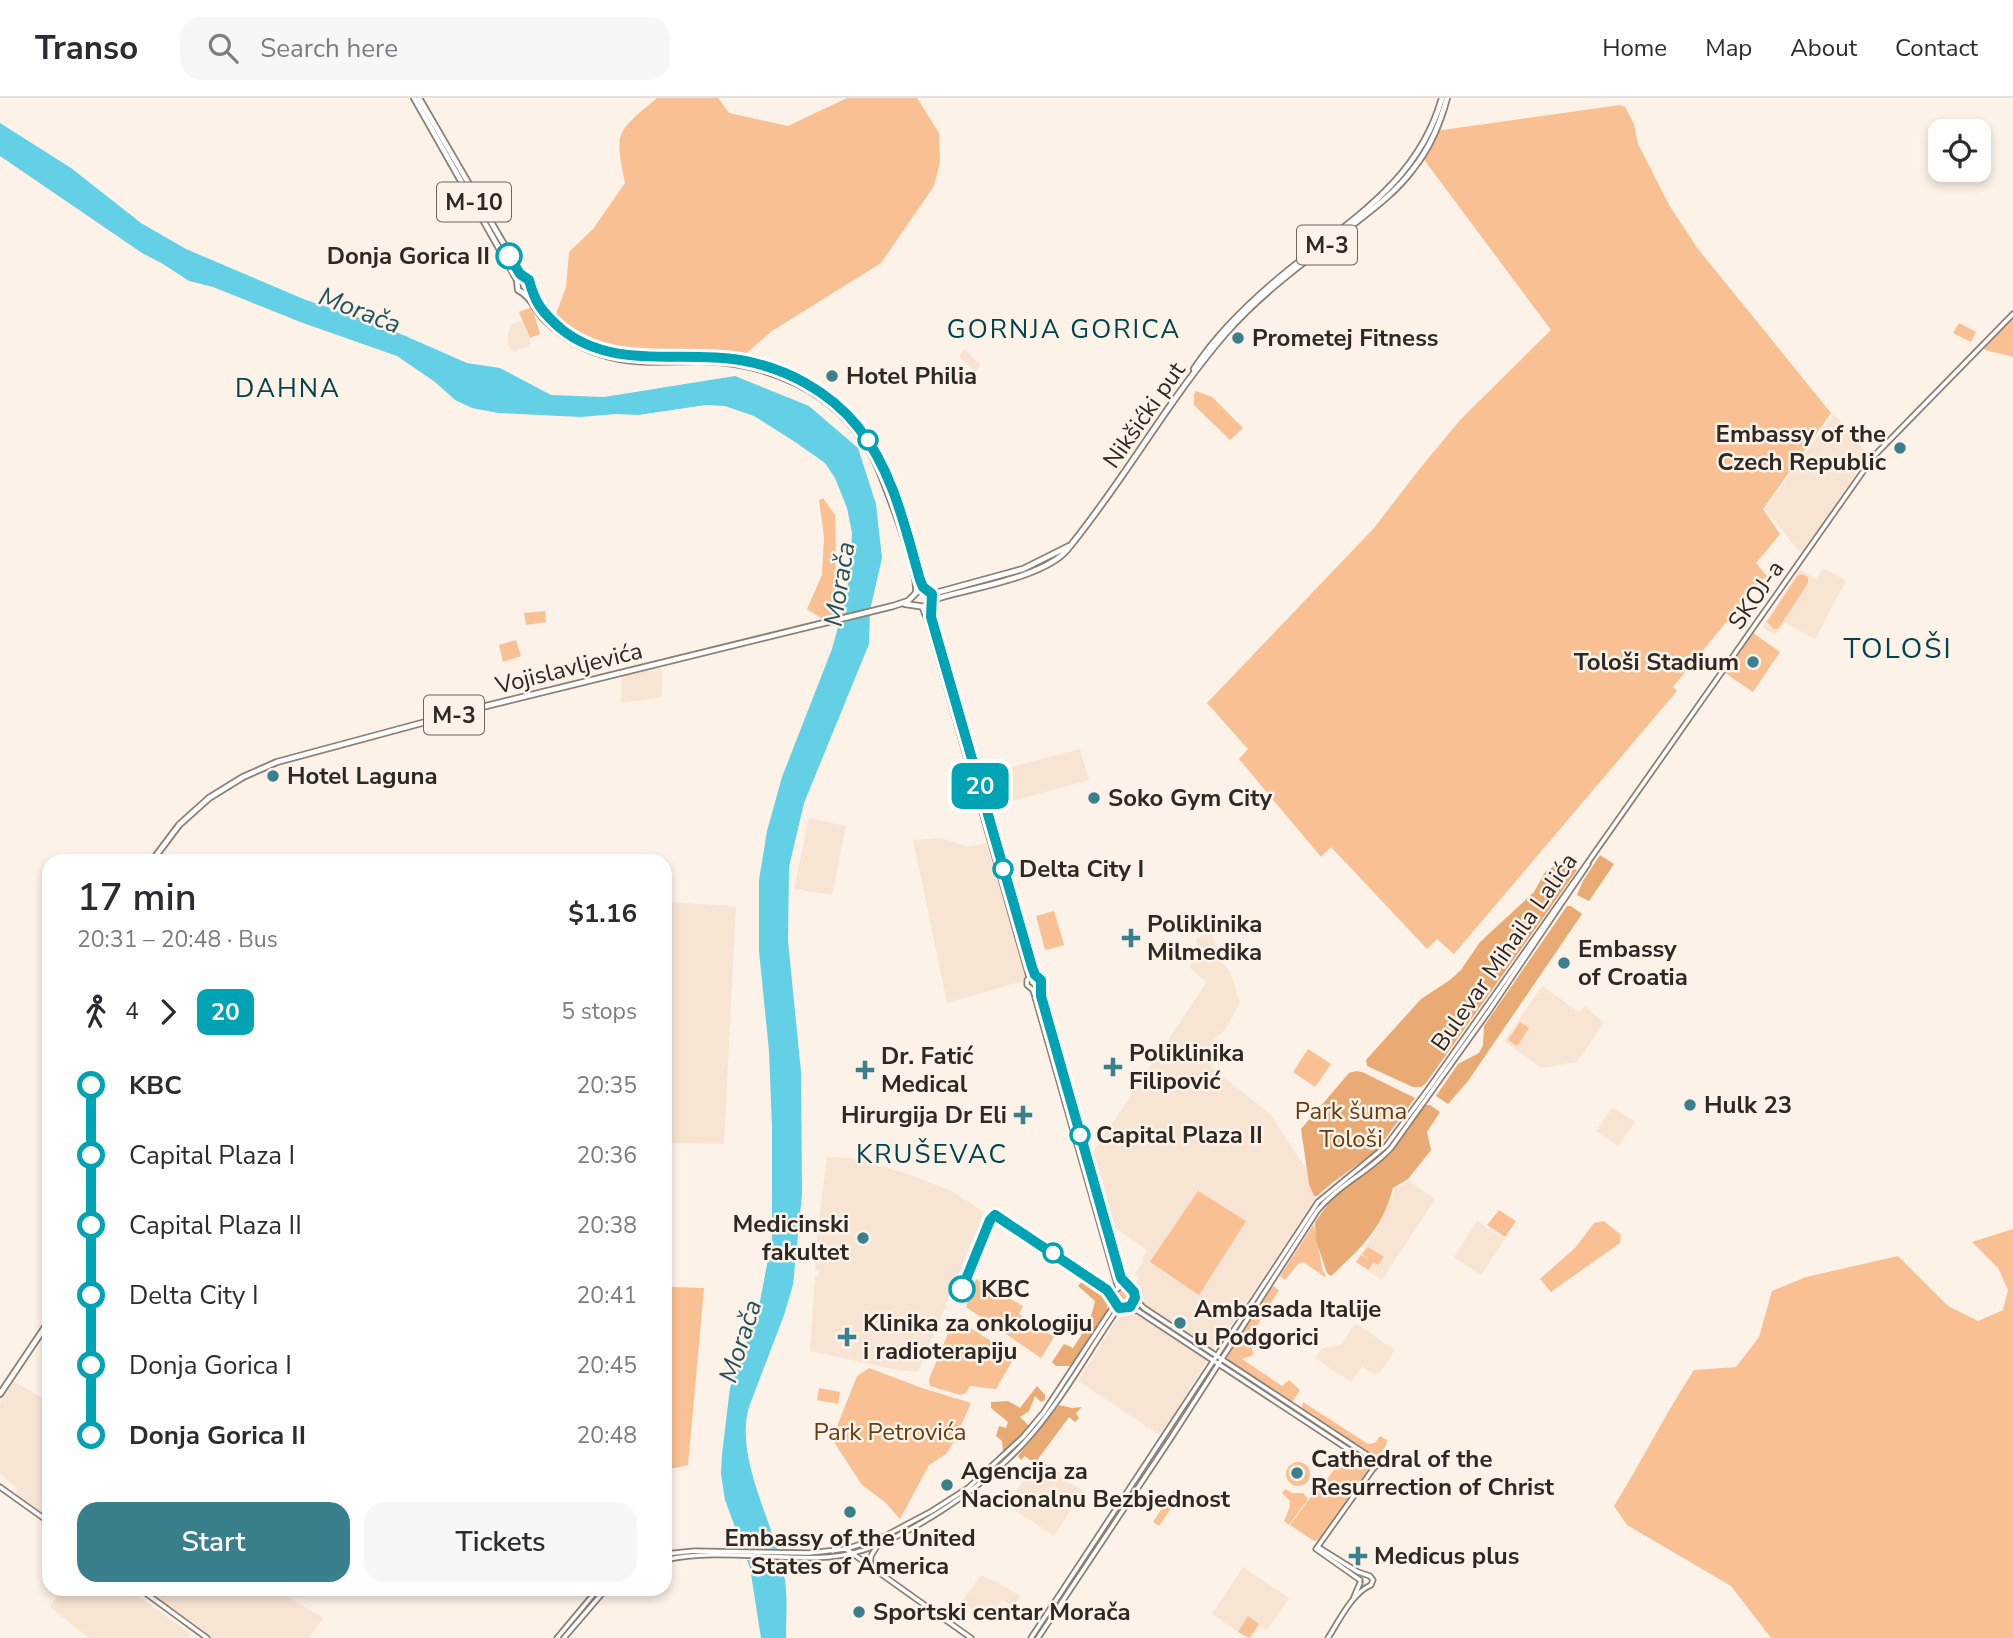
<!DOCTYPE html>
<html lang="en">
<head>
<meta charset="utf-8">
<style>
	:root { --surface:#fff; --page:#f7f7f7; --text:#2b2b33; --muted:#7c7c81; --line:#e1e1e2; --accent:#3a7f8c }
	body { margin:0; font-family:"Nunito Sans",sans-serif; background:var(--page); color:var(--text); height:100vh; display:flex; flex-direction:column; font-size:26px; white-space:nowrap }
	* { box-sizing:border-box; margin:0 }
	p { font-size:23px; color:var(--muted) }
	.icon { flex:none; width:38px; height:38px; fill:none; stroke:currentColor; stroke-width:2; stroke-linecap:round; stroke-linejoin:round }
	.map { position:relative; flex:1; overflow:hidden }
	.side { position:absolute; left:42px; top:756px; width:630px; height:742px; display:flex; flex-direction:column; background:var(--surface); border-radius:21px; box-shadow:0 4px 10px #0003 }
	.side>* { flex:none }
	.badge { padding:0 14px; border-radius:10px; font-size:24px; line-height:46px }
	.tools { position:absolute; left:1928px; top:21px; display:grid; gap:14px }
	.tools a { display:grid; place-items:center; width:63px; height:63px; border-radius:14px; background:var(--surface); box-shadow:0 4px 10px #0003; font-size:35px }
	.map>.badge { position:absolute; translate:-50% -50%; box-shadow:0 0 0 4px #fff }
	.legs { display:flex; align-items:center; gap:10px; height:77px; padding:0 35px; font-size:23px }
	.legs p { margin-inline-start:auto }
	.overview { display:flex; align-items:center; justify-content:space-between; height:119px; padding:0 35px }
	h1 { font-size:38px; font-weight:600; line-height:52px }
	.cta { display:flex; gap:14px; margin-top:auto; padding:14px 35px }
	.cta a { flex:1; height:80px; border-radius:21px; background:var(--accent); color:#fff; font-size:28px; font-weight:600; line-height:80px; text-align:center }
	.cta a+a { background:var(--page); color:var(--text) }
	ul { padding:0 35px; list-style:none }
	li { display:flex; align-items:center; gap:24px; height:70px; font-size:26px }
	li i { display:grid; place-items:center; width:10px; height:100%; margin:0 9px; background:currentColor }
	li i::after { content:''; width:18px; height:18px; margin:-9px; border:5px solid; border-radius:50%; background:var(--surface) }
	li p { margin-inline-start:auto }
	li:first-child i { background:linear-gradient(#0000 50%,currentColor 0) }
	li:last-child i { background:linear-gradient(currentColor 50%,#0000 0) }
	header { display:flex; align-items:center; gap:42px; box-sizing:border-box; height:98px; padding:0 35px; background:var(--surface); border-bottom:2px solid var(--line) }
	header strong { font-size:33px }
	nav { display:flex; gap:38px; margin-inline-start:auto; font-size:24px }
	.search { width:490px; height:63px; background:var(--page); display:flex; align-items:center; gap:18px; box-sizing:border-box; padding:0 24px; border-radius:21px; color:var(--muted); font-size:26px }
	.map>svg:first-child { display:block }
	.built { fill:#f8e4d3 }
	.green { fill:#f9c193 }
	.forest { fill:#eaaa73 }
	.water { fill:#63d0e5 }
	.pier { fill:#fdf2e8 }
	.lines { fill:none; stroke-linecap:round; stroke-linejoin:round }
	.secondary-casing { stroke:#8c7f75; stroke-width:7 }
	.primary-casing { stroke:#8c7f75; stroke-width:8 }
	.secondary { stroke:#fff; stroke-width:3.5 }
	.primary { stroke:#fff; stroke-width:4.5 }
	.line-1-casing { stroke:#fff; stroke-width:16 }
	.line-1 { stroke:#00a3b4; stroke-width:10 }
	.stop-1-dot { fill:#fff; stroke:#00a3b4; stroke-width:3.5 }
	.poi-dot { fill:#3a7f8c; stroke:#fdf2e8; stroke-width:2.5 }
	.labels { text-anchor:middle; stroke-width:5; stroke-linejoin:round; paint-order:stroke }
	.shield { fill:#fdf2e8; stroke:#6b655f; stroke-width:2 }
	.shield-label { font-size:23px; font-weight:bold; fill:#2d2824 }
	.stop-label { font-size:24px; font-weight:bold; fill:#2d2824; stroke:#fdf2e8; text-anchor:start }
	.poi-label { font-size:24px; font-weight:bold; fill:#2d2824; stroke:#fdf2e8; text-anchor:start }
	.street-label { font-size:24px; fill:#2d2824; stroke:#fdf2e8 }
	.park-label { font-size:24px; fill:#673c13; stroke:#fdf2e8 }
	.water-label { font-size:26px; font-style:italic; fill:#22525b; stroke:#fdf2e8 }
	.neighbourhood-label { font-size:26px; letter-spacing:2px; fill:#01424c; stroke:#fdf2e8 }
	.quarter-label { font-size:28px; letter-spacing:2px; fill:#01424c; stroke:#fdf2e8 }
</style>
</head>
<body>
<header>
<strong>Transo</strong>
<div class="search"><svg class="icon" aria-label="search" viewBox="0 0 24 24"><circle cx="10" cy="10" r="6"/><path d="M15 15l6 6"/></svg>Search here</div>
<nav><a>Home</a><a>Map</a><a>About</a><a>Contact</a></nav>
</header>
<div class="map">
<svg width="2013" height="1540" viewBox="0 0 2013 1540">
	<rect width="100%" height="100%" fill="#fdf2e8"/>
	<g class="built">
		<path d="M523,222L531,245L528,249L519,251L515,254L508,248V235L512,226Z"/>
		<path d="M964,251L981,267L975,274L959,259Z"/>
		<path d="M1834,316L1868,357L1802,457L1765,411Z"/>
		<path d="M1823,470L1846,482L1815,542L1785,524L1775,537L1762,529L1800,471L1816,481Z"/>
		<path d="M662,570V599L621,605L622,578Z"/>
		<path d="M1080,651L1089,682L990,709L981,677Z"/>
		<path d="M809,720L846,728L832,797L794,791Z"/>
		<path d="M941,740L969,749L986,745L1026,876L1022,883L947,905L913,742Z"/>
		<path d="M665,804L736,808L724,1046L665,1045Z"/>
		<path d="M1210,835L1213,839L1221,864L1230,873L1240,905L1225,932L1215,940L1212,970L1270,1016L1309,1075V1086L1314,1098H1317L1215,1251H1210L1143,1208L1139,1202L1133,1189L1139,1180L1135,1176L1144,1163L1142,1161L1147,1152L1108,1125L1089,1060L1207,884L1190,870L1197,840Z"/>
		<path d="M1542,888L1579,914L1585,908L1604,925L1577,964L1541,970L1504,943Z"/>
		<path d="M1613,1009L1635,1024L1618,1048L1596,1033Z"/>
		<path d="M827,1059L850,1060L902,1074L952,1093L984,1114L918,1274L897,1272L810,1253L815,1178L819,1177V1172H815L817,1139Z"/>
		<path d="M1409,1083L1435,1101L1382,1182L1355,1164L1373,1138L1395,1091Z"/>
		<path d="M1477,1123L1505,1141L1481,1177L1454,1159Z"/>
		<path d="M1125,1215L1136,1216L1207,1262L1164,1333L1158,1336L1078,1283L1115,1224Z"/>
		<path d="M1355,1225L1395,1252L1380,1274L1375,1276L1362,1269L1351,1284L1315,1260L1321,1251L1342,1246Z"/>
		<path d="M14,1283L49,1304V1421L15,1396L18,1391L0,1375V1304Z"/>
		<path d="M1036,1363L1083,1393L1054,1438L1007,1407Z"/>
		<path d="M1243,1469L1289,1500L1267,1532L1257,1526L1247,1540L1212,1516Z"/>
		<path d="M981,1477L1004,1488L1020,1498L1013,1508L1002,1502L989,1523L962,1504Z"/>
		<path d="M62,1491H128L191,1536L188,1540H89L50,1509Z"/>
		<path d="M144,1491H275L323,1520L309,1540H210Z"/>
	</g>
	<g class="green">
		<path d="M657,0H718L729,15L788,28L847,0H917L939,35L940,64L934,88L881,165L772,233L743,258L620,252L577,235L555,219L566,189L569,154L593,131L625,85C614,32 617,34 657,0Z"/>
		<path d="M1620,7L1625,9L1634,26L1638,46L1669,107L1698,151L1831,315L1763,411L1780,436L1756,465L1767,478L1755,489L1673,589L1677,593L1454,856L1437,841L1427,851L1331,749L1321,759L1239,661L1248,651L1207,605L1374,430L1421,369L1461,321L1551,232L1422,59L1435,33Z"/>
		<path d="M532,209L540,236L530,240L519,214Z"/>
		<path d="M2013,217V259L1985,252L1983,248Z"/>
		<path d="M1959,225L1976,234L1971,244L1953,235Z"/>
		<path d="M1196,293L1212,299L1243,330L1230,342L1194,307V297Z"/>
		<path d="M823,400L835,417L836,486L832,521L821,520L807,511L822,477L824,439L819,402Z"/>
		<path d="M1802,476L1808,479V485L1778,531H1774L1767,524L1797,478Z"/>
		<path d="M545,513L546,524L526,527L524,515Z"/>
		<path d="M1753,535L1780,554L1753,594L1725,575Z"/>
		<path d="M516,542L521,558L503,564L499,547Z"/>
		<path d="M1054,813L1064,847L1045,852L1036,818Z"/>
		<path d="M1520,924L1529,930L1517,948L1508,942Z"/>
		<path d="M1308,951L1331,966L1315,989L1293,974Z"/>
		<path d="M1198,1093L1246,1123L1199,1197L1150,1164Z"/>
		<path d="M1499,1112L1516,1123L1505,1139L1487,1127Z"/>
		<path d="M1604,1123L1621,1137L1620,1145L1551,1194L1540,1181L1575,1150L1594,1125Z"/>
		<path d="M1314,1126L1323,1174L1326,1177L1325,1179L1303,1164L1298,1166L1285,1182L1280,1178Z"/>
		<path d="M2013,1131V1540H1771L1731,1488L1627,1427L1614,1408C1642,1363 1665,1316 1694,1272L1736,1269L1759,1239L1772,1193L1806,1179L1898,1158L1948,1208L1978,1223L2003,1212L2008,1192L1998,1170L1972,1144Z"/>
		<path d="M1368,1149L1384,1159L1378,1167L1373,1164L1369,1172L1356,1164L1361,1157L1369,1161L1362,1156Z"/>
		<path d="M976,1181L1023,1208L1019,1216L1054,1239L1041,1260L966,1209Z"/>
		<path d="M665,1184L672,1189L704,1190L688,1367L665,1372Z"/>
		<path d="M1273,1188L1279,1192L1252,1236L1250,1246L1254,1257L1242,1261L1282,1288L1289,1282L1300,1292L1293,1303H1289L1228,1263L1226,1254Z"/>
		<circle cx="1124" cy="1200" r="8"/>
		<path d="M956,1221L1015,1258L996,1291L970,1288L966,1295L960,1297L930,1288L929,1281L953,1223Z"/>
		<path d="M869,1270L922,1290L971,1305L953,1345L946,1356L929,1367L900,1421L885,1404L862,1387L832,1341L857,1278Z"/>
		<path d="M819,1290L840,1294L838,1306L817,1302Z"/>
		<path d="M1303,1304L1368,1346L1375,1345L1380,1338L1387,1342C1387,1348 1381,1357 1375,1358L1302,1310Z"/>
		<path d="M1345,1356L1367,1370L1368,1373C1356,1398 1336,1419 1318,1442L1314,1443L1290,1427L1315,1393L1318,1394Z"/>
		<circle cx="1298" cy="1376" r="12"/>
		<path d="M1285,1391L1292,1395H1303L1308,1401L1289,1427L1284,1423L1290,1408V1403L1282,1395Z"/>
		<path d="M1174,1392L1180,1397L1159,1428L1153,1424Z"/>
		<path d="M1248,1518L1259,1526L1250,1540L1238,1534Z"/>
	</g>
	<g class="forest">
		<path d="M1600,757L1614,766L1589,803L1577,797L1583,783Z"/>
		<path d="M1562,763L1577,772L1426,985L1421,989H1413L1367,968L1366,962L1421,901L1450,882L1461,872L1480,844L1534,794L1545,774Z"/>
		<path d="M1567,808H1571L1582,816L1468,983L1448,1006L1436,998L1458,966L1479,955L1483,947L1484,928Z"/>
		<path d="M1356,973L1362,974L1415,1000L1376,1053L1332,1085L1317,1098H1314L1309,1086L1301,1031L1349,975Z"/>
		<path d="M1424,1007H1430L1440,1014L1427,1034L1431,1052L1408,1081L1393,1090C1382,1131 1361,1150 1331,1178L1327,1175L1316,1142L1315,1124L1334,1098L1381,1063Z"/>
		<path d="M1087,1178L1106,1199L1108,1214L1072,1268H1056L1052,1264L1064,1246L1073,1250C1083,1235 1092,1221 1095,1203L1078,1188Z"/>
		<path d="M1037,1288L1045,1297V1302L1041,1304L1035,1298L1029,1313L1020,1319L1029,1328L1009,1352L1003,1353L1002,1343L996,1338L999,1328L1006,1330L1008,1324L991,1310V1304L1008,1303L1020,1310Z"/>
		<path d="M1059,1307L1072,1310L1082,1309L1076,1315L1079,1320L1075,1324L1069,1319L1038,1361L1059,1375L1056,1379L1042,1372L1025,1358L1021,1362L1018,1358Z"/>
	</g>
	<path class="water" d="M0,25L71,70L141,125L186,151L306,202L378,226L467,265L500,270L551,297L604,299L735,278L809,308L858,350L876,406L882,460L870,512L869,546L804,705L789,769L788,843L801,974L802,1096L793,1187L784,1217L749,1309C734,1360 774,1425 784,1476C788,1497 786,1518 786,1540H761L750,1470L725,1402L721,1376L722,1356L730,1290L758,1214L772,1140V1030L769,953L759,853V782L767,733L782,679L832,551L845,504L850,471L852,435L847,410L835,380L825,365L795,344L754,318L725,308L706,307L638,317L616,316L581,319L498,315L472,310L455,302L435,284L397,258L303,225L213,189L189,183L163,166L142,155L0,58Z"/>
	<path class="pier" d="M740,1450L782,1451L785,1463L744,1462Z"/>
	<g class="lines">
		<defs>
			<g id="secondary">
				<path d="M930,507L931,519L1035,877"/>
				<path d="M922,509L928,524L1029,879"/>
				<path d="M1125,1188C1114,1189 1109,1200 1117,1209L1138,1213L1375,1369"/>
				<path d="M1118,1190L1033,892L1027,887V882L1031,878L1038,879L1041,884V898L1123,1184L1132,1192L1137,1203L1144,1210L1378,1364L1316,1451L1360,1482"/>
				<path d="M0,1389L49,1424"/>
				<path d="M1318,1449L1358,1474L1370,1478L1373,1482L1371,1487C1352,1495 1339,1523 1328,1540"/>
				<path d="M846,1451L971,1540"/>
				<path d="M833,1453L837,1443"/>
				<path d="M665,1456L694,1453L809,1455L846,1451L885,1438L932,1413L968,1390L1023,1339L1044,1314L1115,1206"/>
				<path d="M665,1462C718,1450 775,1463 829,1459C864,1456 894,1441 923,1424C960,1402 994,1377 1023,1346C1059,1307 1085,1259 1115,1215L1123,1211"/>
				<path d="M870,1469L871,1458L877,1448"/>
				<path d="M140,1491L207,1540"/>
				<path d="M1354,1499L1360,1485"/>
				<path d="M557,1540L598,1491"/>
				<path d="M564,1540L606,1491"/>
				<path d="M1031,1540L1318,1104L1386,1048L1429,990L1874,358L2013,216"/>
				<path d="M1038,1540L1171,1340L1317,1113C1338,1087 1369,1074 1391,1050L1489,913L1588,766"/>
			</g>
			<g id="primary">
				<path d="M414,0L517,182"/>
				<path d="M419,0L523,179"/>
				<path d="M1194,271C1218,234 1251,203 1285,175C1349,123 1418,85 1442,0"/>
				<path d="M916,494C918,474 897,419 889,398C883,383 878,367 870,354C835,293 768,264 700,263C667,263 631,267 600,256C578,249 558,236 542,219C534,209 529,197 518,192L517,182L523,179L529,182C535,204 542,215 560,230C616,276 691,250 756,266C795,275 832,298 858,329C893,372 905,429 920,482C923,491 929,495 939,494L1023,471L1069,448"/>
				<path d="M932,504L939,500C972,490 1044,479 1067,452C1124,383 1167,303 1226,235C1262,194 1308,161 1351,128C1373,111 1396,94 1413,71C1430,50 1440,26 1447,0"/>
				<path d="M905,506L926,509L931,505L933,501"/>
				<path d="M152,763L179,727L209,700L243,679L277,664L470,612L893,508L908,503L918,493"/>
				<path d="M0,1296L49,1223"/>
			</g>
		</defs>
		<use href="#secondary" class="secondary-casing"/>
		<use href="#primary" class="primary-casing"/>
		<use href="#secondary" class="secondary"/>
		<use href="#primary" class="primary"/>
	</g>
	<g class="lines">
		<defs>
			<path id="line-1" d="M509,158L520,176L529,182C535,205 542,214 560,230C612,273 679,252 740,262C786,270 829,293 858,329C893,373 905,429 920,482L923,489L932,496L931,519L1032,869L1035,877L1041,882V898L1121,1180L1134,1194L1135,1200L1130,1209L1119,1210L1107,1192L995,1117L990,1122L962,1191"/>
		</defs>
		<use href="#line-1" class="line-1-casing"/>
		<use href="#line-1" class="line-1"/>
	</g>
	<g class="stop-1-dot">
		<circle cx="509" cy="158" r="12"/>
		<circle cx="868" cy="342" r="9"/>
		<circle cx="1003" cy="771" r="9"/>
		<circle cx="1080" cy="1037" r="9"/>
		<circle cx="1053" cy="1155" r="9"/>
		<circle cx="962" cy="1191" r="12"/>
	</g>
	<g class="poi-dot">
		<circle cx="1238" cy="240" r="7"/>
		<circle cx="832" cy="278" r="7"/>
		<circle cx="1900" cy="350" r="7"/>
		<circle cx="1753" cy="564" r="7"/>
		<circle cx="273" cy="678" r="7"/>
		<circle cx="1094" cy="700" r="7"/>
		<path d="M1127.5 829.5h7v7h7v7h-7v7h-7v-7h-7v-7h7z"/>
		<circle cx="1564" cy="865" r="7"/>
		<path d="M1109.5 958.5h7v7h7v7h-7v7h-7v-7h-7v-7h7z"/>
		<path d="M861.5 961.5h7v7h7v7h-7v7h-7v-7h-7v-7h7z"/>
		<circle cx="1690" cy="1007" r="7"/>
		<path d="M1019.5 1006.5h7v7h7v7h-7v7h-7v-7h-7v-7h7z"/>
		<circle cx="863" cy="1140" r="7"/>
		<circle cx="1180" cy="1225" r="7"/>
		<path d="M843.5 1228.5h7v7h7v7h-7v7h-7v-7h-7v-7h7z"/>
		<circle cx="1297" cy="1375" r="7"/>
		<circle cx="947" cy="1387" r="7"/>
		<circle cx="850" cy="1414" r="7"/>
		<path d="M1354.5 1447.5h7v7h7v7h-7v7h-7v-7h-7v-7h7z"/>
		<circle cx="859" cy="1514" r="7"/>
	</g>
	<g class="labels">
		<g class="shield">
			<rect x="437" y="84.5" width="74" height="39" rx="5"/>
			<rect x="1297" y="127.5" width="60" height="39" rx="5"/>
			<rect x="424" y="597.5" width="60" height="39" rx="5"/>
		</g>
		<g class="shield-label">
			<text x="474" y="112">M-10</text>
			<text x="1327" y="155">M-3</text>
			<text x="454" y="625">M-3</text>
		</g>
		<g class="stop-label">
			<text x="490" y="166" text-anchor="end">Donja Gorica II</text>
			<text x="1019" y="779">Delta City I</text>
			<text x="1096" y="1045">Capital Plaza II</text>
			<text x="981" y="1199">KBC</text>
		</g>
		<g class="poi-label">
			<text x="1252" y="248">Prometej Fitness</text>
			<text x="846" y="286">Hotel Philia</text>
			<text x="1886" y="344" text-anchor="end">Embassy of the<tspan x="1886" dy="28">Czech Republic</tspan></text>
			<text x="1739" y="572" text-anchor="end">Tološi Stadium</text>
			<text x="287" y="686">Hotel Laguna</text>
			<text x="1108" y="708">Soko Gym City</text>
			<text x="1147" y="834">Poliklinika<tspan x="1147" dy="28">Milmedika</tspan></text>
			<text x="1578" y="859">Embassy<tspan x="1578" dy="28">of Croatia</tspan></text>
			<text x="1129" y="963">Poliklinika<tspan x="1129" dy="28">Filipović</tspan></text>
			<text x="881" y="966">Dr. Fatić<tspan x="881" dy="28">Medical</tspan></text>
			<text x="1704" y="1015">Hulk 23</text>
			<text x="1007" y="1025" text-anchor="end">Hirurgija Dr Eli</text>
			<text x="849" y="1134" text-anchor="end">Medicinski<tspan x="849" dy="28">fakultet</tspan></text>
			<text x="1194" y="1219">Ambasada Italije<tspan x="1194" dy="28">u Podgorici</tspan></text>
			<text x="863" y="1233">Klinika za onkologiju<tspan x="863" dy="28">i radioterapiju</tspan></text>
			<text x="1311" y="1369">Cathedral of the<tspan x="1311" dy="28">Resurrection of Christ</tspan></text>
			<text x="961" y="1381">Agencija za<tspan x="961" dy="28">Nacionalnu Bezbjednost</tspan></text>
			<text x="850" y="1448" text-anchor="middle">Embassy of the United<tspan x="850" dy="28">States of America</tspan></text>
			<text x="1374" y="1466">Medicus plus</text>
			<text x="873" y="1522">Sportski centar Morača</text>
		</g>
		<g class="street-label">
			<text transform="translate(1144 317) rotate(-55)" y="8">Nikšićki put</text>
			<text transform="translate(1756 497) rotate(-55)" y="8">SKOJ-a</text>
			<text transform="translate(569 570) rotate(-14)" y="8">Vojislavljevića</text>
			<text transform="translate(1504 854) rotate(-55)" y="8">Bulevar Mihaila Lalića</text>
		</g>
		<g class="park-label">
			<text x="1351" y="1021">Park šuma<tspan x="1351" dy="28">Tološi</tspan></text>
			<text x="890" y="1342">Park Petrovića</text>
		</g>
		<g class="water-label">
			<text transform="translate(360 212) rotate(21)" y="9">Morača</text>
			<text transform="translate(839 486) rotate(-81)" y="9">Morača</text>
			<text transform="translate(740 1243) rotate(-72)" y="9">Morača</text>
		</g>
		<g class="neighbourhood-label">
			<text x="1064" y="240">GORNJA GORICA</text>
			<text x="288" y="299">DAHNA</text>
			<text x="932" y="1065">KRUŠEVAC</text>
		</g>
		<g class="quarter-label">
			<text x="1898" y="560">TOLOŠI</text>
		</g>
	</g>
</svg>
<div class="tools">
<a><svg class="icon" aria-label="locate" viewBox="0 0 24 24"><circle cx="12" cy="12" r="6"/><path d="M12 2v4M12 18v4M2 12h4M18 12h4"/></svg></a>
</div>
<b class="badge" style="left:980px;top:688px;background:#00a3b4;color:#fff">20</b>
<section class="side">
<div class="overview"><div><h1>17 min</h1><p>20:31 – 20:48 · Bus</p></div><b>$1.16</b></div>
<div class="legs"><svg class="icon" aria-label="walk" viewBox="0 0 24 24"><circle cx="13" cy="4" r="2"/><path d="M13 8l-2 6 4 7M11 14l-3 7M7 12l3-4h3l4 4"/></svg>4<svg class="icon" aria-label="forward" viewBox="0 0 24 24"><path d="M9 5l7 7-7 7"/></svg><b class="badge" style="background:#00a3b4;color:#fff">20</b><p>5 stops</p></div>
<ul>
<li><i style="color:#00a3b4"></i><b>KBC</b><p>20:35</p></li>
<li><i style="color:#00a3b4"></i><span>Capital Plaza I</span><p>20:36</p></li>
<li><i style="color:#00a3b4"></i><span>Capital Plaza II</span><p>20:38</p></li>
<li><i style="color:#00a3b4"></i><span>Delta City I</span><p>20:41</p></li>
<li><i style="color:#00a3b4"></i><span>Donja Gorica I</span><p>20:45</p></li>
<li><i style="color:#00a3b4"></i><b>Donja Gorica II</b><p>20:48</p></li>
</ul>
<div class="cta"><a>Start</a><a>Tickets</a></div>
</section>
</div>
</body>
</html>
